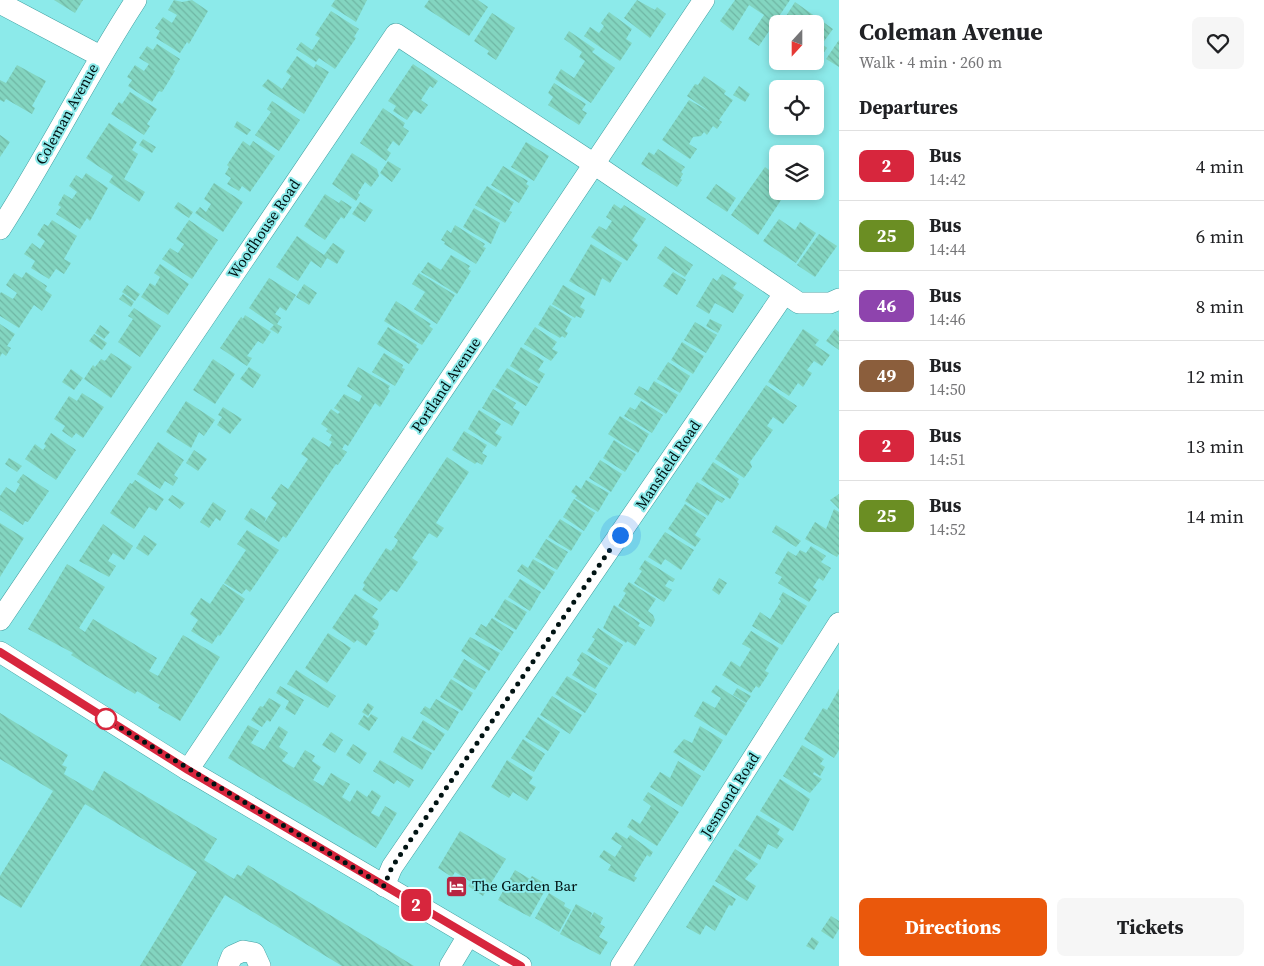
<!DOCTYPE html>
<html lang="en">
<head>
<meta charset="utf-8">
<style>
	:root { --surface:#fff; --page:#f6f6f6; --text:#202124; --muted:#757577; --line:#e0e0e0; --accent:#ea580c }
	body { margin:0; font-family:"Source Serif 4",serif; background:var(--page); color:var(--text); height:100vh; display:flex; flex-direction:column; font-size:19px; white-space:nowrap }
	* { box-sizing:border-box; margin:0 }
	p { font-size:16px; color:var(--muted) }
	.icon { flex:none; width:28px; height:28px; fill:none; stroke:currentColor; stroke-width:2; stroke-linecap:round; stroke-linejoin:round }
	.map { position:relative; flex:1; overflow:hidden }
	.details { display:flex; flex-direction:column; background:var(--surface); width:425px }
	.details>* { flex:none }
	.badge { padding:0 10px; border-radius:8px; font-size:18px; line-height:32px }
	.needle { width:32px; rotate:201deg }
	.controls { position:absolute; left:769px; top:15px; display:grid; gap:10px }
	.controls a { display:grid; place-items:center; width:55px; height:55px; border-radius:8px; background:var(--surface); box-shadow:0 2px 8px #0003; font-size:25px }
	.you { position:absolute; width:25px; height:25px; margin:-12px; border:4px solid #fff; border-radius:50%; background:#1a73e8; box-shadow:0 0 0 8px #1a73e833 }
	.map>.badge { position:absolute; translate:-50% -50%; box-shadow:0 0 0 2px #fff }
	h2 { padding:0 20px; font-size:19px; line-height:45px }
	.round { display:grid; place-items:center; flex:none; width:52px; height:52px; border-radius:8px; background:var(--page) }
	.headline { display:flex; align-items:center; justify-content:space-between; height:85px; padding:0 20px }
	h1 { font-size:24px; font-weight:700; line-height:38px }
	.action { display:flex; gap:10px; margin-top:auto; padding:10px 20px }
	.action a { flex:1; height:58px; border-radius:8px; background:var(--accent); color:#fff; font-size:20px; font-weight:700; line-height:58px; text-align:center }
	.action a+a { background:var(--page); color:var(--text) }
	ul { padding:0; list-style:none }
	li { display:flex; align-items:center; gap:15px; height:70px; padding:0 20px; border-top:1px solid var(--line) }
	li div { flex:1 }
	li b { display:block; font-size:19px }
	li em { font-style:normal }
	li .badge { min-width:55px; font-weight:700; text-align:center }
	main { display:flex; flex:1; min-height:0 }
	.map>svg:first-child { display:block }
	.building { fill:url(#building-back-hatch) }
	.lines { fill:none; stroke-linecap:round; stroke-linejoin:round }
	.minor-casing { stroke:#3f9fa0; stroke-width:22 }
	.minor { stroke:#fff; stroke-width:21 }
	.line-casing { stroke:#fff; stroke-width:11 }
	.line { stroke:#d7263d; stroke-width:8 }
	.walk { stroke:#011313; stroke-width:5; stroke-dasharray:0 9 }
	.stop-dot { fill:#fff; stroke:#d7263d; stroke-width:2.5 }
	.labels { text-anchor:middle; stroke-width:4; stroke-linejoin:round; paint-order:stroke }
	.street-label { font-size:15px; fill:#011313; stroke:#8ceaea }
	.poi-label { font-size:15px; fill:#011313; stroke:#8ceaea; text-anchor:start }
</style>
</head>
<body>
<main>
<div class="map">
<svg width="839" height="966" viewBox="0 0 839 966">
	<defs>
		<pattern id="building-back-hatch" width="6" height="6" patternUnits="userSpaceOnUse" patternTransform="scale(1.25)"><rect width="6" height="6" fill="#83d5c0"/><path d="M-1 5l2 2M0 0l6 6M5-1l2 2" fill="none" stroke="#6fb6a4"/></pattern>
	</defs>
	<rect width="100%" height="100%" fill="#8ceaea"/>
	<g class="building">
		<path d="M54,0H83L75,13Z"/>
		<path d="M174,0L182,2L192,0L208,11L189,44L187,42L180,53L156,38L160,31L155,28L163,17L172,23L177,15L168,10Z"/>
		<path d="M335,0H367L356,22L331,6Z"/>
		<path d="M429,0H478L488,7L469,36L424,7Z"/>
		<path d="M637,0L655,10L657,7L666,14L650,38L624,18Z"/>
		<path d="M735,0H790L759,46L748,39L764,15L749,5L733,31L720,21Z"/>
		<path d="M795,2L833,29L822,44L827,48L815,65L810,61H815V24H781Z"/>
		<path d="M331,11L359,29L354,37L356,38L335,69L319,58L316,62L296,49L301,42L312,50L320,38L315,35Z"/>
		<path d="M609,12L632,29L626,39L632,43L620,61L584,36L590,27L599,33L604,26L601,23Z"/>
		<path d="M492,13L515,28L496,60L487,54L489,51L474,41Z"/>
		<path d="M569,31L595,49L592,52L615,68L591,103L555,79L561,69L574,78L585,61L579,57L582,52L564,39Z"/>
		<path d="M839,40V67L826,59Z"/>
		<path d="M157,44L180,59L173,70L175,71L162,92L159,91L152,102L128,86L132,80L127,77L135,65L144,71L149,64L139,58L147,46L153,50Z"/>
		<path d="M297,56L314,68L316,64L329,72L304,114L262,86L268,79L282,89L291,76L286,72Z"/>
		<path d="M413,64L438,81L433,88L430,86L421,100L428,105L421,114L414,110L407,120L393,111L396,106L388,101Z"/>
		<path d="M17,65L46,81L32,106L35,108L32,114L6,99L4,102L0,100V80L6,83Z"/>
		<path d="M704,76L726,91L724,94L733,100L719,120L722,122L717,129L713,126L707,135L704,132L701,136L693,137L689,144L697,149L690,159L662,140L689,100L710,112L687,96L695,84L698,85Z"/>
		<path d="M554,83L586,104L582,110L587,113L579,125L548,105L553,97L548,93Z"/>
		<path d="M739,86L750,94L745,102L733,95Z"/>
		<path d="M130,92L157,109L147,124L150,126L144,135L111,114L119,102L122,104Z"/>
		<path d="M272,101L300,120L279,151L255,135L271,112L267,109Z"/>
		<path d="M383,108L405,123L403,127L409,131L399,146L393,141L387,150L391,153L386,161L360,143Z"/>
		<path d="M237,121L251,130L247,135L234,127Z"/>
		<path d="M109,123L137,142L132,150L138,154L124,179L145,192L139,202L109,182L113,176L86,158Z"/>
		<path d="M0,135L10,142L0,157Z"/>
		<path d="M143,139L156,147L152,153L139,145Z"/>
		<path d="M243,141L250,146L253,141L275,156L250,192L242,186L239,191L227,184L231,178L225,174L229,167L227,165Z"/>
		<path d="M526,142L549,156L534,181L511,167Z"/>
		<path d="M658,149L685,167L681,172L683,174L680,179L682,180L677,187L641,164L649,152L654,155Z"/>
		<path d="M352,153L377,169L379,176L371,187L365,182L358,193L360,195L356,201L332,184Z"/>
		<path d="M388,161L401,169L392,182L380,173Z"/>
		<path d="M503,166L528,181L526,184L529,186L519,203L491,185Z"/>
		<path d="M765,167L778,177V191H787L758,235L731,215Z"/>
		<path d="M86,173L108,188L90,221L87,218L80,229L56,214L61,207L58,205L64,194L72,199L77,192L69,186L76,175L82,179Z"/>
		<path d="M214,183L243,202L223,232L195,213L200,207L206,212L211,204L204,199Z"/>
		<path d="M716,184L736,198L727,212L706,198Z"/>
		<path d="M487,186L514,202L509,211L512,212L505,223L475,205Z"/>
		<path d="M325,194L339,203L341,200L352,207L344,219L341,217L325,240L304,226Z"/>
		<path d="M178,202L193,212L189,218L174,208Z"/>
		<path d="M360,202L373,210L365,222L352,214Z"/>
		<path d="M614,204L621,209L624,205L646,219L632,240L638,245L627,261L591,237L599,226L606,230L612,221L606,217Z"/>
		<path d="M474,208L500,223L491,244L463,227Z"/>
		<path d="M779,219L795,230L800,222L816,233L796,263L763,241Z"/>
		<path d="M52,220L77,236L64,259L71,263L64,274L56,269L49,279L31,268L35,261L24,254L32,243L40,249L45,241L37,235L44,224L48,226Z"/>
		<path d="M189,220L218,240L192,279L162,259L170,248L178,253L184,244L176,239Z"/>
		<path d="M455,225L485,244L483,247L486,248L476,264L444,244L445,242L441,240L447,230L451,233Z"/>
		<path d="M819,234L837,246L815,277L797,265Z"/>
		<path d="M297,236L324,255L333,243L345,251L337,264L327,258L321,268L311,261L298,281L276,267Z"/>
		<path d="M591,244L622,263L610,283L602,278L595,296L569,281Z"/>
		<path d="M665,246L693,265L685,277L657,258Z"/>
		<path d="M451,255L470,266L468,269L471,271L457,294L421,272L428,262L441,270Z"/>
		<path d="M160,264L189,284L168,315L141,297L150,283L155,286L160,277L154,273Z"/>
		<path d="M26,272L47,286L45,290L52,295L42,311L34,305L19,328L0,316V294L1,292L13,299L17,293L6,285L14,273L22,278Z"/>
		<path d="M673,272L686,280L677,295L663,286Z"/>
		<path d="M419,273L455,295L437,324L414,309L425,292L412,284Z"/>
		<path d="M722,274L737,283L733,288L744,295L733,313L715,303L709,314L696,306L713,278L717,281Z"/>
		<path d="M269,278L296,295L286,311L280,307L275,314L281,318L277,324L282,327L278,334L270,329L274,325L249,308Z"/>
		<path d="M304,284L317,293L309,305L296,297Z"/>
		<path d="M127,285L140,294L135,301L122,292Z"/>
		<path d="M563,285L585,298L580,307L585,310L581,318L576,316L575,318L552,304Z"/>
		<path d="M123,294L134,302L131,307L119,299Z"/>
		<path d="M396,301L431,324L429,326L433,329L422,345L384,321Z"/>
		<path d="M550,305L572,319L565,331L568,333L565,338L562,336L560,338L538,325Z"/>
		<path d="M134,308L161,326L140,357L118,342L133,319L128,316Z"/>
		<path d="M245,315L271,332L263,344L258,341L247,356L252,358L247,366L220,348L241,317L243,319Z"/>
		<path d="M710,319L722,325L718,333L706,326Z"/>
		<path d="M695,322L717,335L706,353L684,340Z"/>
		<path d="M0,324L15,334L7,346L11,348L6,356L2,353L0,357Z"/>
		<path d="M100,325L110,332L104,339L95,333Z"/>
		<path d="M388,327L417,345L416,347L419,349L409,364L377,344Z"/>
		<path d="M535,327L557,342L552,349L558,352L551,361L524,344Z"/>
		<path d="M803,329L819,340L815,345L830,355L822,366L814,361L807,370L812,373L803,387L798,383L789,396L768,382Z"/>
		<path d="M835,329L839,332V350L826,341Z"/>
		<path d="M94,334L107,343L102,350L89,341Z"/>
		<path d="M682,342L704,356L693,374L671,360Z"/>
		<path d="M521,347L544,361L538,370L545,374L539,384L510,366Z"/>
		<path d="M111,353L132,367L111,398L84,379L93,365L95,367L101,359L105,361Z"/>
		<path d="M384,353L403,365L402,368L405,369L395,386L372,372Z"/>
		<path d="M213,359L235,374L215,404L193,390Z"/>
		<path d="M668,362L690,376L680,393L657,379Z"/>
		<path d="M249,367L261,375L253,388L240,379Z"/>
		<path d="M358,367L390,386L388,389L390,391L380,407L375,403L348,446L345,444L342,449L347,452L338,465L336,464L286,538L283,536L279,542L244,519L251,508L266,518L264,523L277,503L271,498L281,484L288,489L308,459L301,454L313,437L329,447L332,442L329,440L332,435L326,431L328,429L321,424L331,409L338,414L340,412L334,408L344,394L359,402L362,396L347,386Z"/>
		<path d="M507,368L538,387L526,406L495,387Z"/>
		<path d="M71,369L83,378L74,390L62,382Z"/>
		<path d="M654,381L678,395L666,414L634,394L639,386L648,391Z"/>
		<path d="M766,385L797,406L783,424L773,417L767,426L773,430L750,462L752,467L744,478L715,459Z"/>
		<path d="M493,389L516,403L513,408L520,412L512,426L482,408Z"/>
		<path d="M82,393L104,407L83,438L76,433L72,438L62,431L65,426L54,419L69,396L77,401Z"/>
		<path d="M186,401L215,420L204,436L199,432L191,448L166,432Z"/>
		<path d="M641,401L663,415L652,433L624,416L630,407L635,410Z"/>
		<path d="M223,407L242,419L230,434L217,425L222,417L218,415Z"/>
		<path d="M479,410L501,424L495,433L502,437L496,447L468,429Z"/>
		<path d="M620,416L649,434L638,453L608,434Z"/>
		<path d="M464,431L487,445L482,453L487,456L482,465L477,462L475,464L452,450Z"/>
		<path d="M51,433L76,450L56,480L25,459L35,444L43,450L46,446L44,444Z"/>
		<path d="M614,440L636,454L625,472L603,458Z"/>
		<path d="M158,442L184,460L174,475L178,478L173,486L165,481L160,489L137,474Z"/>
		<path d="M194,450L207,459L198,471L186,463Z"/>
		<path d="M447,457L469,472L436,523L444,528L437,538L429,533L412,558L418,562L402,585L397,592L391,589L380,602L362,590L365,585L363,583L386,548L391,551L395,546L398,540L394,537Z"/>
		<path d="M9,458L22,466L17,472L5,464Z"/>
		<path d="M600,460L622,474L611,492L589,478Z"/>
		<path d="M713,462L739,479L737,482L739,484L730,499L701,480Z"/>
		<path d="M23,474L49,491L28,522L25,521L23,525L0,510V496L6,487L15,493L20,484L17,482Z"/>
		<path d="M135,480L164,499L156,511L149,507L134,529L110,513L130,483L132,484Z"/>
		<path d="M586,480L609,493L598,512L575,498L577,496L571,492L576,485L581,489Z"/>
		<path d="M697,482L725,499L722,503L717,500L708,516L685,501Z"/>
		<path d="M839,494V509L830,500Z"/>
		<path d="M172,495L185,503L180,509L168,500Z"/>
		<path d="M574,499L595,513L584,531L563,517Z"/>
		<path d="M213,502L226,511L220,521L216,518L209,528L200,522Z"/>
		<path d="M685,504L706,518L695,535L701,539L695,547L668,529Z"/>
		<path d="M834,509L839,512V554L837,557L805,539L815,522L826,529Z"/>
		<path d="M560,519L582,533L571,551L548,537Z"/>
		<path d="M0,523L24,538L0,577Z"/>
		<path d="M103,524L133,546L124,560L113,553L108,561L116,566L109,577L79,561Z"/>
		<path d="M776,525L801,541L796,547L772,532Z"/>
		<path d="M247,530L279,550L250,592L246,589L242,594L224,583L246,550L237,544Z"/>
		<path d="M665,532L694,550L681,570L665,559L661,565L648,557Z"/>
		<path d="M144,535L157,544L148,556L136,548Z"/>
		<path d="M546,539L568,552L557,570L535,557Z"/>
		<path d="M811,546L826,556L821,562L831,568L823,581L819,578L813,587L817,590L809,602L778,583L782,577L775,573L788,551L796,556L800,550L806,553Z"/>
		<path d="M533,559L555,572L544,590L517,571L522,564L528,568Z"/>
		<path d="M645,560L675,579L673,582L669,580L665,586L672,590L664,602L634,583L642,571L639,569Z"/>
		<path d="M67,564L105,587L79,628L85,632L93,619L157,658L149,671L158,676L183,635L220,657L180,721L158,708L160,705L137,691L135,694L71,655L73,653L28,629Z"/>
		<path d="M719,578L727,583L719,595L712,590Z"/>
		<path d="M520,579L541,592L530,611L508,597Z"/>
		<path d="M629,582L656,599L648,611L653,615L655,620L651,627L618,606L626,593L623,591Z"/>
		<path d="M223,584L245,599L220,636L218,635L212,644L191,631L198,620L190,614L201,598L210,604Z"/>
		<path d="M783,592L807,606L782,645L752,626L760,612L770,619L781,601L779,599Z"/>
		<path d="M355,594L378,609L372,617L378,621L379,624L377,629L372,631L375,633L366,646L357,640L354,643L332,628Z"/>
		<path d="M505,599L527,612L516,630L494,617Z"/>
		<path d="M614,605L640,623L638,626L645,630L635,646L627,641L626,643L603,628Z"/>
		<path d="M492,618L514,632L502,651L475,634L481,624L486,627Z"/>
		<path d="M598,628L623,645L610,666L587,651L595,639L592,637Z"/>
		<path d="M751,631L779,648L765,671L769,673L759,688L756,686L751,693L722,675L731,661L740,667L751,649L742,644Z"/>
		<path d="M328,633L351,648L327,683L305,668Z"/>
		<path d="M470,637L500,653L489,671L461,651Z"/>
		<path d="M582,652L608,668L595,689L572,675L580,663L577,660Z"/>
		<path d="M464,659L486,672L475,690L453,677Z"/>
		<path d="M296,670L336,696L328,708L287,684Z"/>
		<path d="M567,676L597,694L585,713L555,694Z"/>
		<path d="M451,679L473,693L462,711L440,697Z"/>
		<path d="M716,685L746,704L726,736L694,716L703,701L715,708L721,698L711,692Z"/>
		<path d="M280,686L304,700L295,715L285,709L289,701L276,693Z"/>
		<path d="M737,688L751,696L746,703L733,695Z"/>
		<path d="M839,689V750L834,758L804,739L823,708L827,710Z"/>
		<path d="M552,696L582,715L570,734L540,715Z"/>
		<path d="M269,698L281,705L270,722L267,720L262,727L251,720L260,706L263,707Z"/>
		<path d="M436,699L459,712L448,731L420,713L425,706L430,709Z"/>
		<path d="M368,703L374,707L368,716L362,712Z"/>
		<path d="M0,713L68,755L62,765L67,767L64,774L93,791L104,771L217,839L204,860L234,879L237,874L241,876L248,865L414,966H342L225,895L181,966H140L197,872L85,804L21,908L0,895V876L53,791L0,759Z"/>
		<path d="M371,714L378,718L369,731L358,724L364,715L368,718Z"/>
		<path d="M538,717L560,732L548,751L525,737Z"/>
		<path d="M423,720L445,734L434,751L412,738Z"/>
		<path d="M248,725L259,731L251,743L264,750L279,726L288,732L279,747L288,753L282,761L294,768L305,750L315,756L312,761L321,767L313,780L323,786L331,773L341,779L350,784L342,797L350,802L357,790L367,797L372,790L381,796L371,813L379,817L385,806L397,813L376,848L228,758Z"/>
		<path d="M700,726L723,740L704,771L673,752L684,739L692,743Z"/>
		<path d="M331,732L343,740L335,753L322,745Z"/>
		<path d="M402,736L432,753L422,770L393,752Z"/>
		<path d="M523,739L545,754L534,772L511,758Z"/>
		<path d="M353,744L367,753L360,764L346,755Z"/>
		<path d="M802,745L824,759L820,764L825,767L820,776L814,772L813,774L822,779L810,793L783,776Z"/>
		<path d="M380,760L414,780L409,788L397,780L394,784L373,771Z"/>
		<path d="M507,760L533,777L529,783L536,787L527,801L513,792L509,798L491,787Z"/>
		<path d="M678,761L701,776L682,807L650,787L660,772L670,778Z"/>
		<path d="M780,779L810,799L793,831L760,811Z"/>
		<path d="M648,792L679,812L657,846L627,827L632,819L640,824L651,806L643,800Z"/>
		<path d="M757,815L780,829L777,834L784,839L777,849L768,844L760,860L738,846Z"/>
		<path d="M460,831L506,859L483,896L468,886L471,882L455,872L452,877L438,868Z"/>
		<path d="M616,832L627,839L630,835L653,852L650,857L647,855L634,876L637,878L634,882L608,870L611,865L599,857L604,850L615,857L622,846L611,839Z"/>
		<path d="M735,849L758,864L745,879L756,886L747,901L715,881Z"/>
		<path d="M515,870L530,879L532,876L548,885L530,917L498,900Z"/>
		<path d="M713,885L736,899L732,906L729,905L715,931L706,925L700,935L686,927Z"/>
		<path d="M549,893L565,903L564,906L571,910L559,932L535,918Z"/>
		<path d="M576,904L592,913L590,919L594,912L603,918L600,924L605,927L599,937L608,942L600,955L560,934Z"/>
		<path d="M831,916L839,921V929L833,939L821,931Z"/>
		<path d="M812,937L819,942L814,950L806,946Z"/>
	</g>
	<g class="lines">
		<defs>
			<g id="minor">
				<path d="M0,3L100,56"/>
				<path d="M0,229C48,155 87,75 136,0"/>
				<path d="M0,620L396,34L594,164L799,303H830L839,299"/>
				<path d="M0,652L188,770L521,966"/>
				<path d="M188,770L704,0"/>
				<path d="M384,886L392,867L784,294"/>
				<path d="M228,966L232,956L243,951L254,953L260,966"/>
				<path d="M450,966L468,936"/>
				<path d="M621,966L839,623"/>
			</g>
		</defs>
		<use href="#minor" class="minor-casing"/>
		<use href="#minor" class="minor"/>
	</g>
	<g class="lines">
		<defs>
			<path id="line" d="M0,652L188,770L521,966"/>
		</defs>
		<use href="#line" class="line-casing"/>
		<use href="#line" class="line"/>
		<path class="walk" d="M106,719L384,886L392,867L620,535"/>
	</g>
	<defs>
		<symbol id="hotel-square" viewBox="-11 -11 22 22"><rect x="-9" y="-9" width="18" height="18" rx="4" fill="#b72541" stroke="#8ceaea"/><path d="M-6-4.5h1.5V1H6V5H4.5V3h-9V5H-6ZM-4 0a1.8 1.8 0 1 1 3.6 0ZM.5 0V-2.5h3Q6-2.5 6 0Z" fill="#fff"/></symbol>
	</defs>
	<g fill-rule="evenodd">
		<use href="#hotel-square" x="444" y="874" width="25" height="25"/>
	</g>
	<circle class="stop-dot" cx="106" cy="719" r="10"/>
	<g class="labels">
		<g class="street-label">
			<text transform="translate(67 114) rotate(-61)" y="5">Coleman Avenue</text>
			<text transform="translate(264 229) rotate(-56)" y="5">Woodhouse Road</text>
			<text transform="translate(446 385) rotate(-56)" y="5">Portland Avenue</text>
			<text transform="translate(668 465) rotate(-56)" y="5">Mansfield Road</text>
			<text transform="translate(730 795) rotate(-58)" y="5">Jesmond Road</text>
		</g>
		<g class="poi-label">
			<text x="472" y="891">The Garden Bar</text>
		</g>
	</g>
</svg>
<div class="controls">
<a><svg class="needle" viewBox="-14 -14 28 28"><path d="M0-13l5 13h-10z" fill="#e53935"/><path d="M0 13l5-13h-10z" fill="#757577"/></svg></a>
<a><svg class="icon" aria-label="locate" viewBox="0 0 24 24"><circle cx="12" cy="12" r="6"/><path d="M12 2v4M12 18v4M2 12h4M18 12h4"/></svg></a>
<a><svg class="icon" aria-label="layers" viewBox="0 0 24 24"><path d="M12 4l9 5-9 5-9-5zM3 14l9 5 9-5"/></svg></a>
</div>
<div class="you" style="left:620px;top:535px"></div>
<b class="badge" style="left:416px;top:905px;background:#d7263d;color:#fff">2</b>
</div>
<section class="details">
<div class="headline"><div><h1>Coleman Avenue</h1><p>Walk · 4 min · 260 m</p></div><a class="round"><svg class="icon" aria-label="heart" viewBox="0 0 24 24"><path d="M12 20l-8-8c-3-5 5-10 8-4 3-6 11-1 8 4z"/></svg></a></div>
<h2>Departures</h2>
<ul>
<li><span class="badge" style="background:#d7263d;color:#fff">2</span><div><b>Bus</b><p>14:42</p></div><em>4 min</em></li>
<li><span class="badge" style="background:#6b8e23;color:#fff">25</span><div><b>Bus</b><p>14:44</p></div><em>6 min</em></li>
<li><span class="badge" style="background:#8e44ad;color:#fff">46</span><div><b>Bus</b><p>14:46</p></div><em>8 min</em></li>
<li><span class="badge" style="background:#8b5e3c;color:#fff">49</span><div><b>Bus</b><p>14:50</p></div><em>12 min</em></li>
<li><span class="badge" style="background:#d7263d;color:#fff">2</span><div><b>Bus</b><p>14:51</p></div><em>13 min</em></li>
<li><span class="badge" style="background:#6b8e23;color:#fff">25</span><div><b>Bus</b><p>14:52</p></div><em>14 min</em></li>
</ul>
<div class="action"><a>Directions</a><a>Tickets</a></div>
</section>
</main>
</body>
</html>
